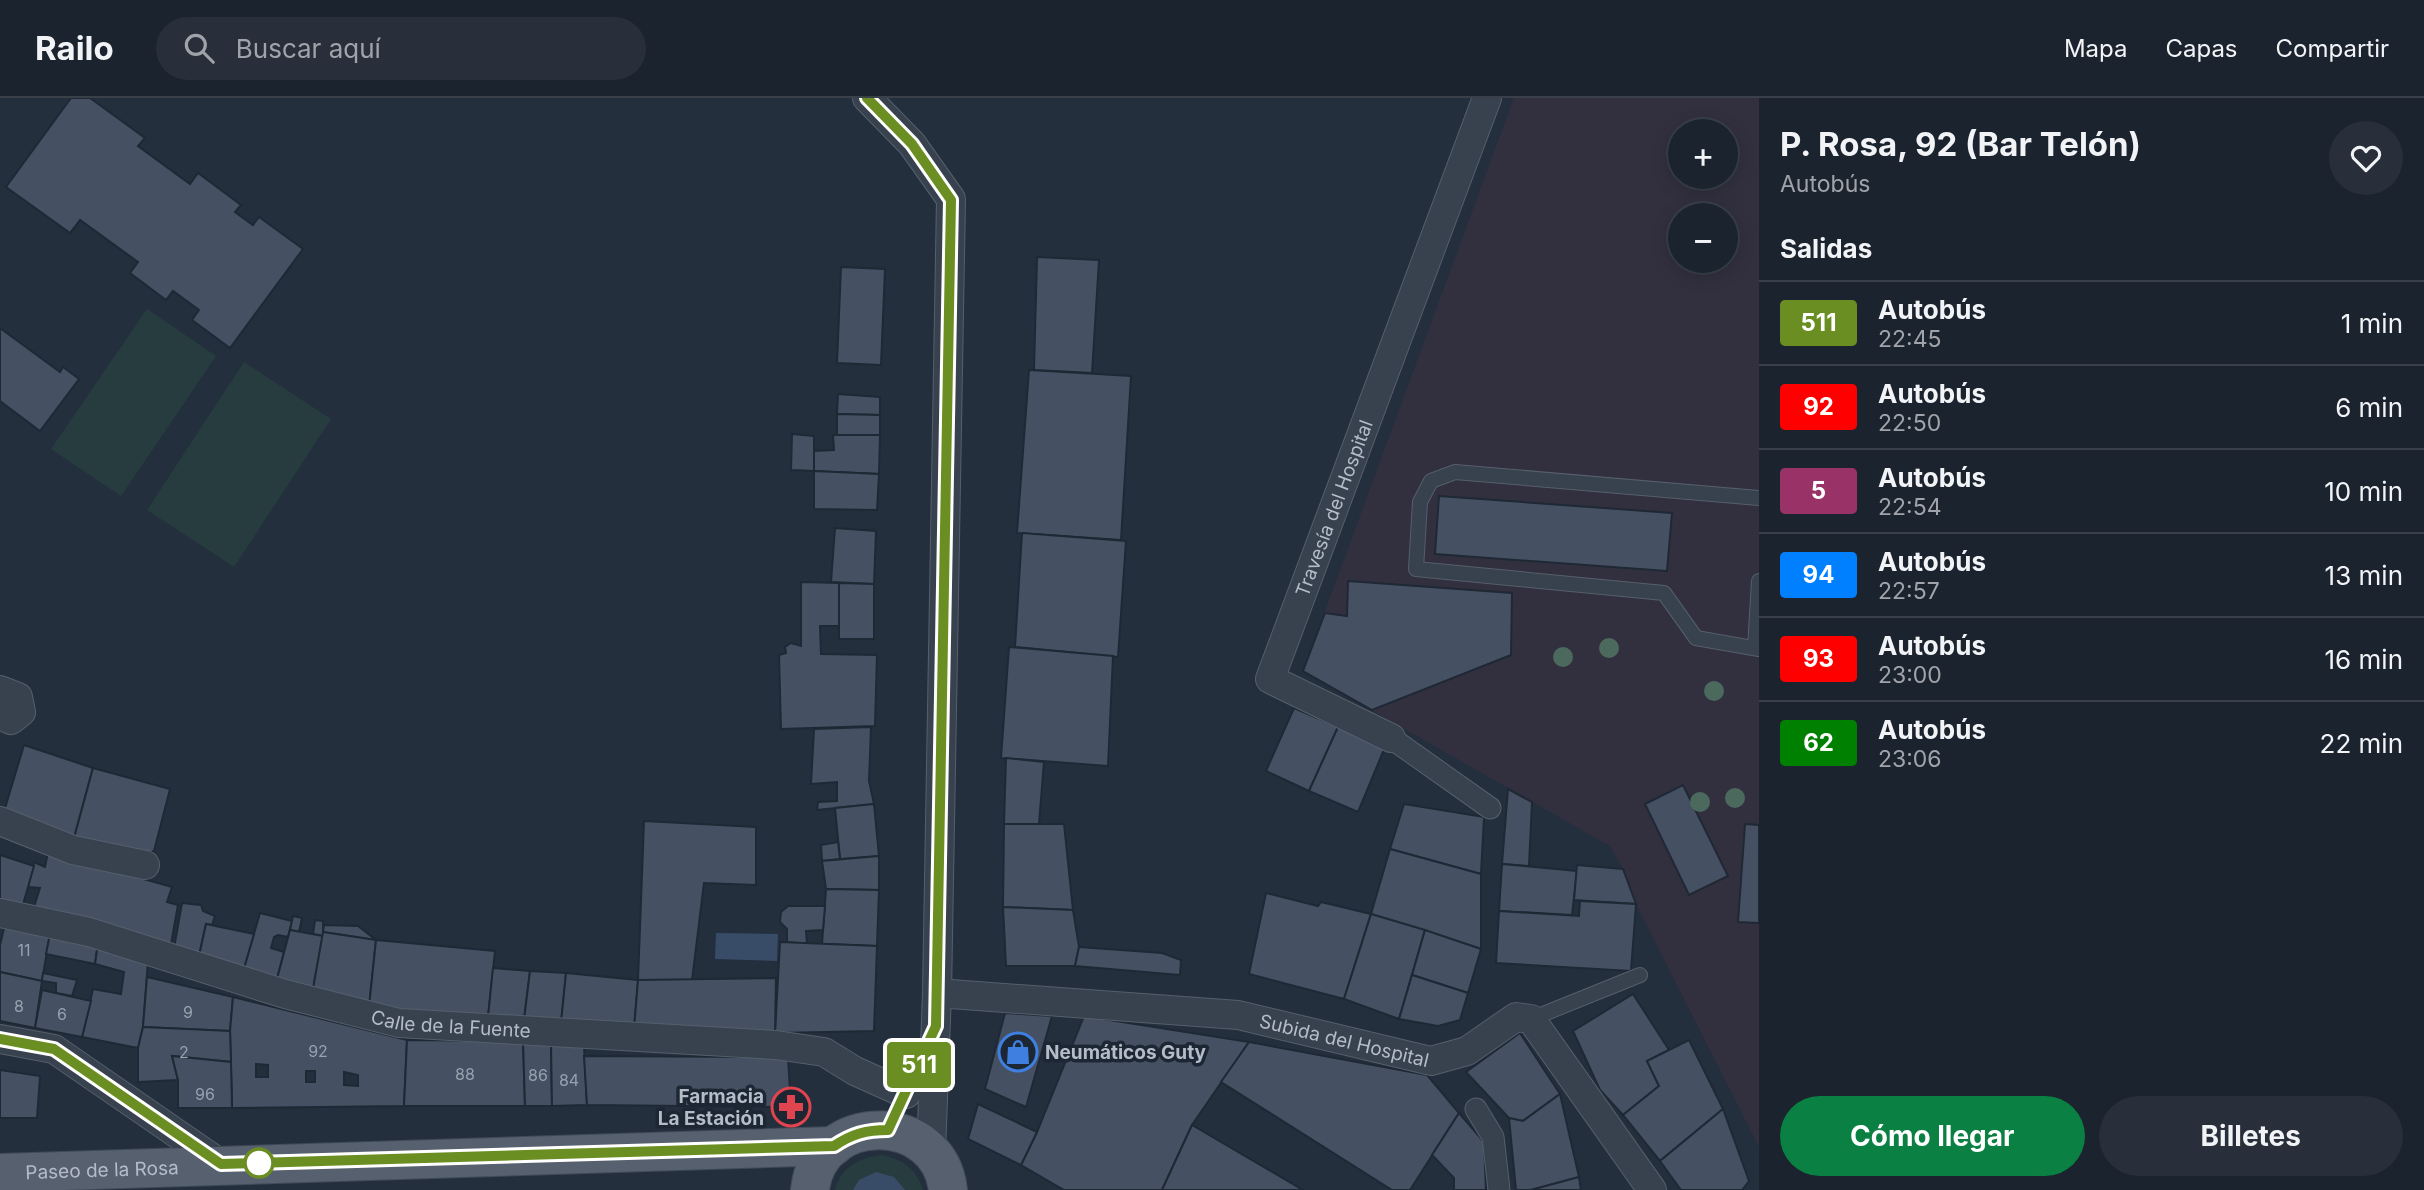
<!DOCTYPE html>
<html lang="es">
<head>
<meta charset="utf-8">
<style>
	:root { --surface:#1b232e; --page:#282f3a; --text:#f1f3f6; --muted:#a0a4aa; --line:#39404a; --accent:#0b8043 }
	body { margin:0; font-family:Inter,sans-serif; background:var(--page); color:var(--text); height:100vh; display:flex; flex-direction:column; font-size:26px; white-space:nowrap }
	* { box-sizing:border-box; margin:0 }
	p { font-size:23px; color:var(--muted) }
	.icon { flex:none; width:38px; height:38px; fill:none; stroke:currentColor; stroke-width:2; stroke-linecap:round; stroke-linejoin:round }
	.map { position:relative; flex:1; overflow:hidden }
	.side { display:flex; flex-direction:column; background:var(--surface); width:665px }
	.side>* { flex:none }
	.badge { padding:0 14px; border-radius:5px; font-size:24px; line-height:46px }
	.fabs { position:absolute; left:1668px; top:21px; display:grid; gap:14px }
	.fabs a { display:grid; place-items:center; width:70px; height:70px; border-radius:50%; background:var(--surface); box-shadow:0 4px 18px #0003,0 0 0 2px var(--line); font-size:35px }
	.map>.badge { position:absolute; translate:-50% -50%; box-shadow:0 0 0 4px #fff }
	h2 { padding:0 21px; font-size:26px; line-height:63px }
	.round { display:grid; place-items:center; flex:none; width:74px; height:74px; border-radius:37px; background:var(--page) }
	.summary { display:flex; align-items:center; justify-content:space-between; height:119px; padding:0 21px }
	h1 { font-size:33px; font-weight:700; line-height:52px }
	.cta { display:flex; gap:14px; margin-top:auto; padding:14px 21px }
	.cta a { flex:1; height:80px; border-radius:42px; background:var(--accent); color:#fff; font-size:28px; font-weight:700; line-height:80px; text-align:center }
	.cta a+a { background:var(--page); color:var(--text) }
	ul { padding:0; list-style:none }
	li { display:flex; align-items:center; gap:21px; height:84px; padding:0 21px; border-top:2px solid var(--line) }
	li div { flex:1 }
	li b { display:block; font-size:26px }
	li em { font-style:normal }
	li .badge { min-width:77px; font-weight:700; text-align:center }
	header { display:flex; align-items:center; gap:42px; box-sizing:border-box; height:98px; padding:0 35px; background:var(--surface); border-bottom:2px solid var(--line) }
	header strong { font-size:33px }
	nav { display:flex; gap:38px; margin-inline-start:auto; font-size:24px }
	.search { width:490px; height:63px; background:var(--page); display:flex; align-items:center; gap:18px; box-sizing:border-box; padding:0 24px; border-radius:38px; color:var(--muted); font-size:26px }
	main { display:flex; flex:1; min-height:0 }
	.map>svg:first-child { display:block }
	.medical { fill:#32303f; fill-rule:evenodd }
	.green { fill:#263c3f }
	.water { fill:#394c67 }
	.building { fill:#455162; stroke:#1f2835; stroke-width:2; fill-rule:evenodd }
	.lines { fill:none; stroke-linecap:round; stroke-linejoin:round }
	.service-casing { stroke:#565f6c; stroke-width:16 }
	.pedestrian-casing { stroke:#565f6c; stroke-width:23 }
	.minor-casing { stroke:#565f6c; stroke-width:30 }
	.primary-casing { stroke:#414a57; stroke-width:40 }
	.service { stroke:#38414e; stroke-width:14 }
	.pedestrian { stroke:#38414e; stroke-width:21 }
	.minor { stroke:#38414e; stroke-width:28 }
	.primary { stroke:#56606e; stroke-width:38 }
	.tree { fill:#4b6a5d }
	.line-casing { stroke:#fff; stroke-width:16 }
	.line { stroke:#6b8e23; stroke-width:10 }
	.stop-dot { fill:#fff; stroke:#6b8e23; stroke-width:3.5 }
	.labels { text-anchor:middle; stroke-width:7; stroke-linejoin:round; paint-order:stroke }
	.number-label { font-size:16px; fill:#98a1af }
	.street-label { font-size:19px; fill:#b4bcc9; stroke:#1d2633 }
	.poi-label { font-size:19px; font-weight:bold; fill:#b4bcc9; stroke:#1d2633; text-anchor:start }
</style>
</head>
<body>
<header>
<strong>Railo</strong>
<div class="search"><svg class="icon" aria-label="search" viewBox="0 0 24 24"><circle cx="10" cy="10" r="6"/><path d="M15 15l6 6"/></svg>Buscar aquí</div>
<nav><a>Mapa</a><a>Capas</a><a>Compartir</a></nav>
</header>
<main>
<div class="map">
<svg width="1759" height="1092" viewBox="0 0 1759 1092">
	<rect width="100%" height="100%" fill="#242f3e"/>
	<path class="medical" d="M1514,0H1759V1049L1636,806L1623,771L1610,748L1303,573ZM1680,33H1726V79H1680ZM1680,117H1726V163H1680Z"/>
	<g class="green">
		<path d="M147,211L216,258L121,398L51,351Z"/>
		<path d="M244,264L331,321L234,469L147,412Z"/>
		<path d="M881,1057C903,1061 916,1071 923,1092H835C841,1069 859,1060 881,1057Z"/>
	</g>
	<g class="water">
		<path d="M716,835L778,836L777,863L715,861Z"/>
		<path d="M876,1074L894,1079L905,1092H853L859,1082Z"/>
	</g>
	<g class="building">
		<path d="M71,0H90L145,40L138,48L190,86L198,75L241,107L235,114L253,127L259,119L303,151L230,250L192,222L199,212L173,193L166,202L130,175L138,164L80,122L70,135L6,89Z"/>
		<path d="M1037,159L1099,162L1092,275L1034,272Z"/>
		<path d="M841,169L885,171L881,267L837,265Z"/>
		<path d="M0,230L60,274L63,269L79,281L40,333L0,303Z"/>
		<path d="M1029,272L1131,278L1121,442L1017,435Z"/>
		<path d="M838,296L880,299V317L837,316Z"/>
		<path d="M837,316L880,317V337H837Z"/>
		<path d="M792,336L814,338V373L791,372Z"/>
		<path d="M833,337H880L879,376L814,373V353L834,352Z"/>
		<path d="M814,373L879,376L877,412L814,411Z"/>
		<path d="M1439,398L1672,415L1667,473L1435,456Z"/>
		<path d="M835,430L876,433L874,486L831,484Z"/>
		<path d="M1022,435L1126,443L1118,559L1015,549Z"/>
		<path d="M1348,483L1512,495L1511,557L1372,612L1303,573L1325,515L1347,518Z"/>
		<path d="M801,484L839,485V528H820L821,556L877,557L875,628L781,631L779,557L786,555L785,549L791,545L801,548Z"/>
		<path d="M839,485L874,486V541H839Z"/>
		<path d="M1009,549L1113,558L1108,668L1001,660Z"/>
		<path d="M1294,610L1338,629L1309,693L1266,673Z"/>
		<path d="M871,629L869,683L874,706L817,712L818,704L837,703V684L811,686L814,631Z"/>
		<path d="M1338,629L1385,649L1358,714L1309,693Z"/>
		<path d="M24,647L93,670L74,740L3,717Z"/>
		<path d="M1006,660L1044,664L1039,726H1004Z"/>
		<path d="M93,670L170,691L154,753L143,758L74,740Z"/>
		<path d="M1683,687L1728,778L1689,797L1645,706Z"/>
		<path d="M1508,691L1532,704L1529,768L1502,766Z"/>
		<path d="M874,706L879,758L840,761L835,710Z"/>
		<path d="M1404,706L1484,719L1481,776L1390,751Z"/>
		<path d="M644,723L756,729V787L704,785L692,882H638Z"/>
		<path d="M1004,726H1064L1073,812L1003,809Z"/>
		<path d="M1745,726L1759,727V825L1738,824Z"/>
		<path d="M838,744L840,761L822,763L821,747Z"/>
		<path d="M1390,751L1481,776V851L1371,816Z"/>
		<path d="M48,754L172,789L167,804L178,807L170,852L33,812L40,790L28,789L34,764L45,769Z"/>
		<path d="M0,757L34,768L22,810L0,803Z"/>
		<path d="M879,758V792L826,791L822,763Z"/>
		<path d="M1502,766L1577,773L1572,817L1499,813Z"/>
		<path d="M1577,767L1623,771L1636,806L1574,802Z"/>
		<path d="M826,791L879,792L877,848L822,846Z"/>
		<path d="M1266,795L1318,808L1321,804L1371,816L1344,901L1249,876Z"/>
		<path d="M1580,803L1636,806L1631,873L1496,865L1499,813L1579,818Z"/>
		<path d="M182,805L201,807L203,813L215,818L212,827L206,826L199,858L174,850Z"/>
		<path d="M788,808H825L823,832L806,833L807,846L787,844V831L780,824L781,814Z"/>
		<path d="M1003,809L1073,812L1079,849L1075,868H1006Z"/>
		<path d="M260,815L292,823L288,839L278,837L274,839L271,850L284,854L277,881L244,870Z"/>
		<path d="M1371,816L1425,832L1399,921L1344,901Z"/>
		<path d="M293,818L302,820L299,834L290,832Z"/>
		<path d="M315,822L323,823V838L313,836Z"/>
		<path d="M5,826L50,836L42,883L0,874V847Z"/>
		<path d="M206,826L254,836L244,870L199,858Z"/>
		<path d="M324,827L358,828L376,842L323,834Z"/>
		<path d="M290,832L323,838L313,891L277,881Z"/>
		<path d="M1425,832L1481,851L1468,895L1412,877Z"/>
		<path d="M323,834L376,842L369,909L313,891Z"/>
		<path d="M50,836L98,845L95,866L46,856Z"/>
		<path d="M376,842L495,853L488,919L369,909Z"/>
		<path d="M780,844L877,848L874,933L775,935Z"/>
		<path d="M98,845L148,863L143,929L138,950L82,939L93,891L121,896L124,874L95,866Z"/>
		<path d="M1079,849L1162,855L1181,862L1180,877L1075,868Z"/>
		<path d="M493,870L530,873L524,922L488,919Z"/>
		<path d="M530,873L566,875L561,925L524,922Z"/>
		<path d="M0,874L42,883L35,930L0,923Z"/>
		<path d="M43,875L77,882L72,898L56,895V885L42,883Z"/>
		<path d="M566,875L638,882L634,931L561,925Z"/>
		<path d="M1412,877L1468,895L1460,922L1438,928L1399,921Z"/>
		<path d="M147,879L233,899L230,933L143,929Z"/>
		<path d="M776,880L775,935L634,931L638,882Z"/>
		<path d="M42,892L91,903L82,939L35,930Z"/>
		<path d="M1633,896L1669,952L1647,963L1659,988L1623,1017L1600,992L1573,933Z"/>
		<path d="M233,899L407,942L404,1008L232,1010L230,933ZM256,966L268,967V979H256ZM306,973H315V984H306ZM344,974L358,977V988L344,987Z"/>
		<path d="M1005,915L1052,918L1026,1009L985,991Z"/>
		<path d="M1084,918L1249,944L1192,1027L1162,1092H1064L1021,1067L1037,1034Z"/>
		<path d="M143,929L230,933L231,964L172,958L178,982L138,984V950Z"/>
		<path d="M1520,935L1560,996L1523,1023L1509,1020L1466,974Z"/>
		<path d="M407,942L523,943L525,1008H404Z"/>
		<path d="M1689,942L1723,1011L1660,1063L1623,1017L1659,988L1647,963Z"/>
		<path d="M523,943L551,947L552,1008H525Z"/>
		<path d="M1249,944L1427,977L1459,1015L1410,1092H1392L1221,984Z"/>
		<path d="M551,947L584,948L587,1007L552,1008Z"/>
		<path d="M172,958L231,964L232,1010H178V982Z"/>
		<path d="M584,958L788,959L791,1009L587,1007Z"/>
		<path d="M0,972L40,978L37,1020H0Z"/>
		<path d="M1560,996L1579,1079L1531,1092H1516L1509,1020L1523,1023Z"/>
		<path d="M978,1006L1037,1034L1021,1067L968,1041Z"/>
		<path d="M1723,1011L1749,1083L1742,1092H1681L1660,1063Z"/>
		<path d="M1459,1015L1484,1044L1486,1092H1454V1080L1432,1057Z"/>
		<path d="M1192,1027L1303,1092H1162Z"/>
		<path d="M1579,1079L1581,1092H1531Z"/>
	</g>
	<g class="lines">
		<defs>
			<g id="service">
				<path d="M1759,400L1455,374L1431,383L1420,404L1416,471L1664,495L1696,540L1759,551"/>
				<path d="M1755,550L1759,483"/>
				<path d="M1531,921L1640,877"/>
			</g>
			<g id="pedestrian">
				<path d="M1391,640L1490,710"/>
				<path d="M1476,1011L1493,1039L1499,1092"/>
			</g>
			<g id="minor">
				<path d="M867,0L912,46L951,101L937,895L931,1054"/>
				<path d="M0,592L18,599L21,614L11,622L0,617"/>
				<path id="s1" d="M1391,640L1270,581L1487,0"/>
				<path d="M0,723L73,752L145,767"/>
				<path id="s2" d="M0,815L89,834L285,896L399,925L776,947L824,954L855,973L906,996"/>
				<path id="s3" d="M937,895L1238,917L1431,963L1467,953L1516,919L1531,921L1652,1092"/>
				<path d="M0,941L54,951L221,1066"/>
			</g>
			<g id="primary">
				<path id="s4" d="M0,1075L834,1048"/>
				<path d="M810,1092C818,1013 939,1012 948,1092"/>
			</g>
		</defs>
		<use href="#service" class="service-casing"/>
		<use href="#pedestrian" class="pedestrian-casing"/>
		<use href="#minor" class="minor-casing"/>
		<use href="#primary" class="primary-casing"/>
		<use href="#service" class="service"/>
		<use href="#pedestrian" class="pedestrian"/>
		<use href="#minor" class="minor"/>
		<use href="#primary" class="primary"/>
	</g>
	<g class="tree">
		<circle cx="1609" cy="550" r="10"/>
		<circle cx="1563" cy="559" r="10"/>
		<circle cx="1714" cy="593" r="10"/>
		<circle cx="1735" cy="700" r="10"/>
		<circle cx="1700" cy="704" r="10"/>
	</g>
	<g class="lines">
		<defs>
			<path id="line" d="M0,941L54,951L221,1066L834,1048C852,1036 866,1032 888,1032L936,928L951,102L912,46L867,0"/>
		</defs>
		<use href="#line" class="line-casing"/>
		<use href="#line" class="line"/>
	</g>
	<defs>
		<symbol id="shop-ring" viewBox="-11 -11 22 22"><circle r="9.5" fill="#1d2633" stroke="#3f7fe0" stroke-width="1.5"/><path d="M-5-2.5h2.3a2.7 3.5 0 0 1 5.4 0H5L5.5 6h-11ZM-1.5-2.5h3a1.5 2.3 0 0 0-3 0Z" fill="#3f7fe0"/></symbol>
		<symbol id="pharmacy-ring" viewBox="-11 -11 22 22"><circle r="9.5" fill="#1d2633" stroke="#e0444e" stroke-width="1.5"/><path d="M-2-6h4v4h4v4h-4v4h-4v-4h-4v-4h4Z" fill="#e0444e"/></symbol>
	</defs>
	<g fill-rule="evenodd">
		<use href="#shop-ring" x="996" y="932" width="44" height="44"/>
		<use href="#pharmacy-ring" x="769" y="987" width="44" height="44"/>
	</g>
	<circle class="stop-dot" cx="259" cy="1065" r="14"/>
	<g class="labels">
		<g class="number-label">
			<text x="24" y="858">11</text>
			<text x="19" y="914">8</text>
			<text x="188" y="920">9</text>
			<text x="62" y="922">6</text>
			<text x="318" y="959">92</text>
			<text x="184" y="960">2</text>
			<text x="465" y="982">88</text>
			<text x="538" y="983">86</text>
			<text x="569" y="988">84</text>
			<text x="205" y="1002">96</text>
		</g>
		<g class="street-label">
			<text dy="7" stroke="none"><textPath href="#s1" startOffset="317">Travesía del Hospital</textPath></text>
			<text dy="7" stroke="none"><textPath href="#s2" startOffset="466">Calle de la Fuente</textPath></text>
			<text dy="7" stroke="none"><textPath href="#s3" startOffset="411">Subida del Hospital</textPath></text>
			<text dy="7" stroke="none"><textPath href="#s4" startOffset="102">Paseo de la Rosa</textPath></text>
		</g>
		<g class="poi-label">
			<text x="1045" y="961">Neumáticos Guty</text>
			<text x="764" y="1005" text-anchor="end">Farmacia<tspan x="764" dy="22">La Estación</tspan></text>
		</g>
	</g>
</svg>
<div class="fabs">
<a>+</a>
<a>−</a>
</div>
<b class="badge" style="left:919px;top:967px;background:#6b8e23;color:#fff">511</b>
</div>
<section class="side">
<div class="summary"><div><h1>P. Rosa, 92 (Bar Telón)</h1><p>Autobús</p></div><a class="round"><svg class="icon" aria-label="heart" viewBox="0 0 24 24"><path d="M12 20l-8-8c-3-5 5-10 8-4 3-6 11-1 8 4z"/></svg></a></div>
<h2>Salidas</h2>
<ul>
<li><span class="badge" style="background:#6b8e23;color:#fff">511</span><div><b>Autobús</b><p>22:45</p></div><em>1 min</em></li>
<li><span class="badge" style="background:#f00;color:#fff">92</span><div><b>Autobús</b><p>22:50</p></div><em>6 min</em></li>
<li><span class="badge" style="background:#993266;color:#fff">5</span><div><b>Autobús</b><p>22:54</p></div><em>10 min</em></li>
<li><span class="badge" style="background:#0080ff;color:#fff">94</span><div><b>Autobús</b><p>22:57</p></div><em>13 min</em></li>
<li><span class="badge" style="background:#f00;color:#fff">93</span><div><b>Autobús</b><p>23:00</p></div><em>16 min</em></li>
<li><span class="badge" style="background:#008001;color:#fff">62</span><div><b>Autobús</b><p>23:06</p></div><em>22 min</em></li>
</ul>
<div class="cta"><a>Cómo llegar</a><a>Billetes</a></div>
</section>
</main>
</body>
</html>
